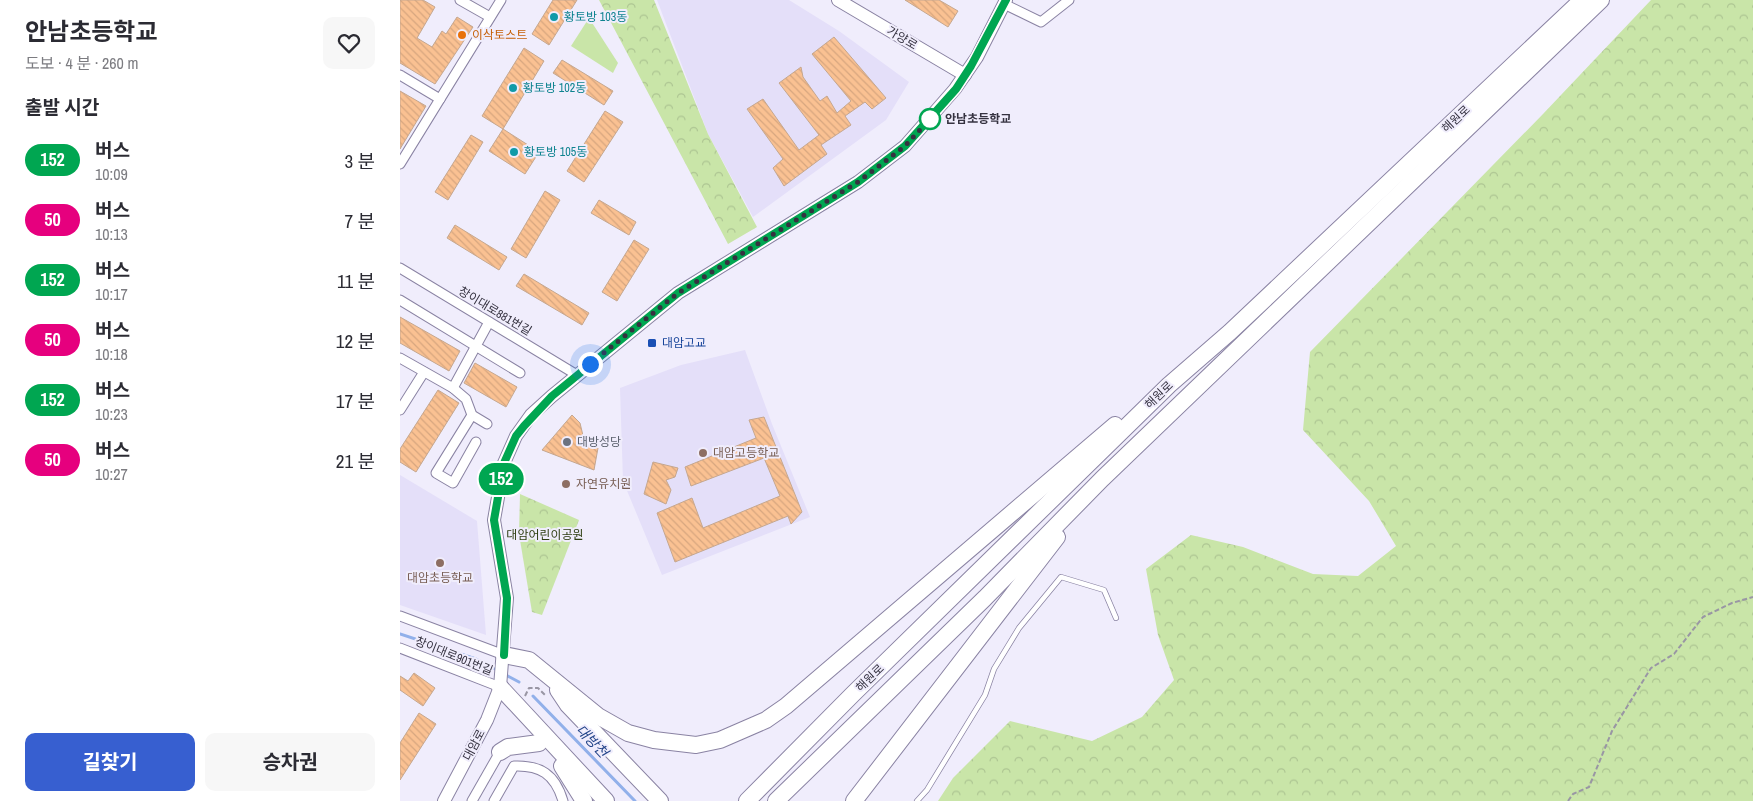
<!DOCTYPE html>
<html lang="ko">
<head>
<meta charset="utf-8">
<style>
	:root { --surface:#fff; --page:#f7f7f7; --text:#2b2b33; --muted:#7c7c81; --accent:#375fd0 }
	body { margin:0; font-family:"Archivo Narrow","Noto Sans KR",sans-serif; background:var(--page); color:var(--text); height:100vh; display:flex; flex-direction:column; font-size:19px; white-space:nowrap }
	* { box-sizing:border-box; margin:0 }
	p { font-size:16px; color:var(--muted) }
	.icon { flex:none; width:28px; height:28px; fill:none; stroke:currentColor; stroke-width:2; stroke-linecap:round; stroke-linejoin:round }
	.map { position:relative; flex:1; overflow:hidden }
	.side { display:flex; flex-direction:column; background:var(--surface); width:400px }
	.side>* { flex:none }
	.badge { padding:0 10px; border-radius:16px; font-size:18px; line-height:32px }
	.you { position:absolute; width:25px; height:25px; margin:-12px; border:4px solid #fff; border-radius:50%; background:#1a73e8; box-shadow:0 0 0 8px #1a73e833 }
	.map>.badge { position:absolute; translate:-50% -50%; box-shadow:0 0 0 2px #fff }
	h2 { padding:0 25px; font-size:19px; line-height:45px }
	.round { display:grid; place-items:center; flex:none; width:52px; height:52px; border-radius:10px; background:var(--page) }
	.overview { display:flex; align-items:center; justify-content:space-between; height:85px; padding:0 25px }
	h1 { font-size:24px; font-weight:700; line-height:38px }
	.action { display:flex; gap:10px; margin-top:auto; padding:10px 25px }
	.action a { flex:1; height:58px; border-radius:10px; background:var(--accent); color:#fff; font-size:20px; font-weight:700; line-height:58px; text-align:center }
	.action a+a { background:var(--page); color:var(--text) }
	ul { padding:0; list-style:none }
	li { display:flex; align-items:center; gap:15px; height:60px; padding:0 25px }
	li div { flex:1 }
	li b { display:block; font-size:19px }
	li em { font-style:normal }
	li .badge { min-width:55px; font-weight:700; text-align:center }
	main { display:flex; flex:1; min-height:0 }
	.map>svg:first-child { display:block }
	.built { fill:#e4dff9 }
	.forest { fill:url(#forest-crowns) }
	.pitch { fill:#c9e5a8 }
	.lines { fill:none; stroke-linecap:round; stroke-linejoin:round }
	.stream { stroke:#91b0ea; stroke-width:3 }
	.building { fill:url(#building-back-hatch); stroke:#c5a78f }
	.lane-casing { stroke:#8a83a3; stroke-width:6 }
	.street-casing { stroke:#8a83a3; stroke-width:11 }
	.secondary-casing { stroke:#8a83a3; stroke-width:14 }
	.highway-casing { stroke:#8a83a3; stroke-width:18 }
	.path { stroke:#9996a4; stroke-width:2; stroke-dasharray:5 2.5; stroke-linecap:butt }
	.lane { stroke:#fff; stroke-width:4.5 }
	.street { stroke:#fff; stroke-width:9 }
	.secondary { stroke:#fff; stroke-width:12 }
	.highway { stroke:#fff; stroke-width:16 }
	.line-casing { stroke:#fff; stroke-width:11 }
	.line { stroke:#00a651; stroke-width:8 }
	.walk { stroke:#353240; stroke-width:5; stroke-dasharray:0 9 }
	.culture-dot { fill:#0f9aa8; stroke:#f0edfc; stroke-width:2 }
	.food-dot { fill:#e8710a; stroke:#f0edfc; stroke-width:2 }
	.stop-dot { fill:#fff; stroke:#00a651; stroke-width:2.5 }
	.transit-dot { fill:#1a4fb4; stroke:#f0edfc; stroke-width:2 }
	.worship-dot { fill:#6b7280; stroke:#f0edfc; stroke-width:2 }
	.education-dot { fill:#8d6e63; stroke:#f0edfc; stroke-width:2 }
	.labels { text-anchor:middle; stroke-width:4; stroke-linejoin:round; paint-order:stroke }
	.culture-label { font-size:12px; fill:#0d838f; stroke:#f0edfc; text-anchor:start }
	.food-label { font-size:12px; fill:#c56008; stroke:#f0edfc; text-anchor:start }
	.street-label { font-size:12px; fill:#353240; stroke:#f0edfc }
	.stop-label { font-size:12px; font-weight:bold; fill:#353240; stroke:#f0edfc; text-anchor:start }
	.transit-label { font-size:12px; fill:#164399; stroke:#f0edfc; text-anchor:start }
	.worship-label { font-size:12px; fill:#5b616d; stroke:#f0edfc; text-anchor:start }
	.education-label { font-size:12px; fill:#785e54; stroke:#f0edfc; text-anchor:start }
	.park-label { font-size:12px; fill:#2d3e11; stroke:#f0edfc }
	.water-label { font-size:14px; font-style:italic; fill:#234589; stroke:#f0edfc }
</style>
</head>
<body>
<main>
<section class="side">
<div class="overview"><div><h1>안남초등학교</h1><p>도보 · 4 분 · 260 m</p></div><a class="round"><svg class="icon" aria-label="heart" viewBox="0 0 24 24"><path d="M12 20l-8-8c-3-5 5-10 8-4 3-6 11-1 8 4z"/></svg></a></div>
<h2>출발 시간</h2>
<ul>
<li><span class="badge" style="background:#00a651;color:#fff">152</span><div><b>버스</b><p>10:09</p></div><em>3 분</em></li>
<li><span class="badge" style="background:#e6007e;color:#fff">50</span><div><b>버스</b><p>10:13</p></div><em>7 분</em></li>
<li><span class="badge" style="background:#00a651;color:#fff">152</span><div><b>버스</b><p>10:17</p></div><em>11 분</em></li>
<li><span class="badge" style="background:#e6007e;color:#fff">50</span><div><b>버스</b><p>10:18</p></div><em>12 분</em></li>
<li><span class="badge" style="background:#00a651;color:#fff">152</span><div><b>버스</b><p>10:23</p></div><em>17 분</em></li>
<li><span class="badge" style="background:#e6007e;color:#fff">50</span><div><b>버스</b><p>10:27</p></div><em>21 분</em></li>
</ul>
<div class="action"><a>길찾기</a><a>승차권</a></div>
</section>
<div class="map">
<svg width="1353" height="801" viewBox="0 0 1353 801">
	<defs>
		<pattern id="forest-crowns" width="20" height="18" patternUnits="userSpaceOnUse" patternTransform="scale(1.25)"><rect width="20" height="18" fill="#c9e5a8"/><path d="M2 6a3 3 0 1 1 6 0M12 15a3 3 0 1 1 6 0" fill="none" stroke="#adc592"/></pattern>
		<pattern id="building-back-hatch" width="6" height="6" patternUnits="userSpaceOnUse" patternTransform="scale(1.25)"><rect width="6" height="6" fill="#fac192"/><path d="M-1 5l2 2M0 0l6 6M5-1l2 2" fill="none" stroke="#d7a67f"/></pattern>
	</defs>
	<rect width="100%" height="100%" fill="#f0edfc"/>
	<g class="built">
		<path d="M257,0H389L439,31L509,82L486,120L353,217L308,134Z"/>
		<path d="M345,350L372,424L410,517L262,575L223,481L220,388L281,365Z"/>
		<path d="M0,475L77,521L86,635L0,605Z"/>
	</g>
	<g class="forest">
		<path d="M199,0H254L308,134L357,227L328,244Z"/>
		<path d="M1251,0H1353V801H538L553,778L610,721L692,741L742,717L774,680L758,635L746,569L791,535L843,547L913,574L958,576L996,546L969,501L903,430L910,352L1143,114Z"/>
		<path d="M120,494L179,520L142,615L132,612L119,534Z"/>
	</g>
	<path class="pitch" d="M189,18L218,63L213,73L171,46Z"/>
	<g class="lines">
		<g class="stream">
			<path d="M0,634L76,659L99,671"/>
			<path d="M104,674L119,682"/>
			<path d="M133,696L235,801"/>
		</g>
	</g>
	<g class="building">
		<path d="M0,0H23L35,7L17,38L32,47L42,31L46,34L57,17L73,27L35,84L0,63Z"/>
		<path d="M153,0H177L149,45L132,34Z"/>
		<path d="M505,0H539L558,11L548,27Z"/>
		<path d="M434,37L486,98L472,109L465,102L445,116L451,125L421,145L427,154L384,186L373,168L383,159L347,109L363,99L399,150L419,135L379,83L401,67L403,77L420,101L427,96L437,113L451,101L412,54Z"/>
		<path d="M124,48L144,61L103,129L82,116Z"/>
		<path d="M162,60L213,91L204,105L153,73Z"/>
		<path d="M0,91L26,106L0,149Z"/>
		<path d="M205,111L223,122L184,182L167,171Z"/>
		<path d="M103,129L139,152L125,174L89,151Z"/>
		<path d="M71,135L83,142L48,200L35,192Z"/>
		<path d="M145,191L160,200L126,258L111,249Z"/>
		<path d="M199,200L236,222L229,235L191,213Z"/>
		<path d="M55,225L107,257L99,270L47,238Z"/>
		<path d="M234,240L249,249L217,301L202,292Z"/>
		<path d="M124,274L189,313L182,325L116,286Z"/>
		<path d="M0,317L60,351L49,371L0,343Z"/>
		<path d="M75,363L117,387L106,407L64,383Z"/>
		<path d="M38,390L59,403L16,472L0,462V449Z"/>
		<path d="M172,415L180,423L185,444L198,448L194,470L142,450Z"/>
		<path d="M364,417L402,512L391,524L388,516L275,562L257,513L292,498L303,528L380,496L364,458L291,486L285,467L356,438L349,420Z"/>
		<path d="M253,462L278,468L275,477L266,480L271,490L266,504L244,494Z"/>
		<path d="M14,673L35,688L23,706L0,690V676L8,681Z"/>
		<path d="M19,713L36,724L0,780V743Z"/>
	</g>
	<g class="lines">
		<defs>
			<path id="lane" d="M517,801L527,790L585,695L594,669L619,628L661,577L704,590L716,618"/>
			<g id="street">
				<path d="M60,0L90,17"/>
				<path d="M604,4L641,22L669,0"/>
				<path d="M0,75L40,99"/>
				<path d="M0,164L101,0"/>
				<path d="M0,268L177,375"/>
				<path d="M0,300L120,373"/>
				<path d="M0,358L53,388L66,399L72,415L87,424"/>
				<path d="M53,388L89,322"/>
				<path d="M0,410L24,372"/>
				<path d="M72,415L36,473L53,483L76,442"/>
				<path d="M0,616L104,655"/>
				<path d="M0,648L100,687"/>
				<path d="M72,801L100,752"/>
				<path d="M94,801L114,766C140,765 155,774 163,801"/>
			</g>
			<g id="secondary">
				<path d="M438,0L565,75"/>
				<path d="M44,801L87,720L100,687L107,598L94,520L104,463L116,436L131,415L152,396L278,293L458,182L505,146L555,89L577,57L606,0"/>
			</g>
			<g id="highway">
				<path d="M104,655L129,660L198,716L228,733L254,740L296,745L320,740L366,720L386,706L715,425"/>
				<path d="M100,687L206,801"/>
				<path d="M158,690L168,705L260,801"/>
				<path d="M100,752L108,747L139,743"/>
				<path d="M162,766L184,801"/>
				<path d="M347,801L453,694L769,385L830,332L1182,0"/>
				<path d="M376,801L585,598L702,479L1201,0"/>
				<path d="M454,801L657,537"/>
			</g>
		</defs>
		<use href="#lane" class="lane-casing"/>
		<use href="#street" class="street-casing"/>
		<use href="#secondary" class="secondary-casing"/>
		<use href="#highway" class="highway-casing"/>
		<g class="path">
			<path d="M125,696L129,688H138L145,695"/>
			<path d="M1168,801L1173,794L1189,787L1212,731L1251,668L1274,654L1303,617L1332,603L1353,597"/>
		</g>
		<use href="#lane" class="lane"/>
		<use href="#street" class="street"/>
		<use href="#secondary" class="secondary"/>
		<use href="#highway" class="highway"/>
	</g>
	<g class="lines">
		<defs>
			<path id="line" d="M104,655L107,598L94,520L104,463L116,436L124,426L152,396L278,293L458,182L505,146L556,89L571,66L606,0"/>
		</defs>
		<use href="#line" class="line-casing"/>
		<use href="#line" class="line"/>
		<path class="walk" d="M190,364L278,293L458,182L505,146L530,119"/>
	</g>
	<g class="culture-dot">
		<circle cx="154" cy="17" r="5"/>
		<circle cx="113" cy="88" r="5"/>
		<circle cx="114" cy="152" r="5"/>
	</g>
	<circle class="food-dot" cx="62" cy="35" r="5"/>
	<circle class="stop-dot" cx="530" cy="119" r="10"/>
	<rect class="transit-dot" x="247" y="338" width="10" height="10" rx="2.5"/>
	<circle class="worship-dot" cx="167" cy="442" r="5"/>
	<g class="education-dot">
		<circle cx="303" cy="453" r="5"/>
		<circle cx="166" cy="484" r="5"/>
		<circle cx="40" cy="563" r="5"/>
	</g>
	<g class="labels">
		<g class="culture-label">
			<text x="164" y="21">황토방 103동</text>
			<text x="123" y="92">황토방 102동</text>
			<text x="124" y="156">황토방 105동</text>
		</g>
		<g class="food-label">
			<text x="72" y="39">이삭토스트</text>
		</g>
		<g class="street-label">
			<text transform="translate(502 38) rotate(31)" y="4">가양로</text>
			<text transform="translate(1056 119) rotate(-43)" y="4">해원로</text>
			<text transform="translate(95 311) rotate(31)" y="4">창이대로881번길</text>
			<text transform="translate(759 395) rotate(-44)" y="4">해원로</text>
			<text transform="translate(54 656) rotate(22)" y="4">창이대로901번길</text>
			<text transform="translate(470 678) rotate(-44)" y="4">해원로</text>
			<text transform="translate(74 745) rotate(-62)" y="4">대암로</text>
		</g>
		<g class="stop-label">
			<text x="545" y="123">안남초등학교</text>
		</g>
		<g class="transit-label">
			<text x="262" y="347">대암고교</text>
		</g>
		<g class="worship-label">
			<text x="177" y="446">대방성당</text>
		</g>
		<g class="education-label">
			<text x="313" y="457">대암고등학교</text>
			<text x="176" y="488">자연유치원</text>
			<text x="40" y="582" text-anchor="middle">대암초등학교</text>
		</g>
		<g class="park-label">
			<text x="145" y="539">대암어린이공원</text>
		</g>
		<g class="water-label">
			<text transform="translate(192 741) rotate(46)" y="5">대방천</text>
		</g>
	</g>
</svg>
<div class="you" style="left:190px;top:364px"></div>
<b class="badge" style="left:101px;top:479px;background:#00a651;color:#fff">152</b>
</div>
</main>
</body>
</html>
